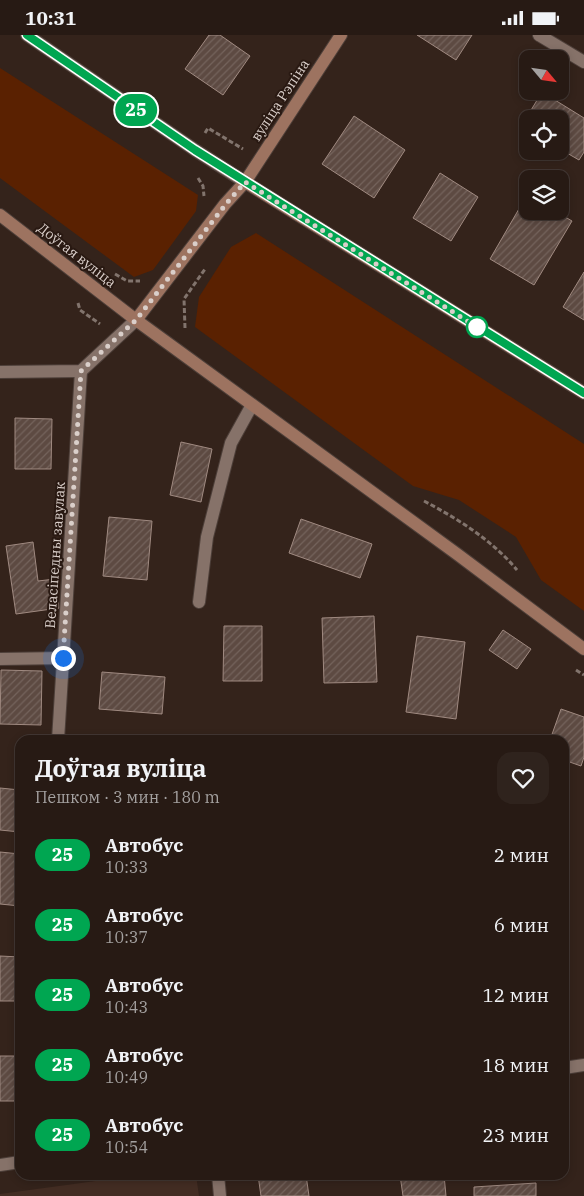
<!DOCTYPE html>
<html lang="ru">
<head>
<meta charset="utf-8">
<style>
	:root { --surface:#271a14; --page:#2f231d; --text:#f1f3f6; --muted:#a4a1a0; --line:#433834 }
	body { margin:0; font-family:"IBM Plex Serif",serif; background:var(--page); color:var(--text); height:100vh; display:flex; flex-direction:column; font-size:19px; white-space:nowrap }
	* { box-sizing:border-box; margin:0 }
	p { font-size:16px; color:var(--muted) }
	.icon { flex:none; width:28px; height:28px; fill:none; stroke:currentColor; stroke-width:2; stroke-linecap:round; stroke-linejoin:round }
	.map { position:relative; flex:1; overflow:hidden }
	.sheet { position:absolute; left:15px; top:700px; width:554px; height:445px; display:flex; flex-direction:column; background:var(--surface); border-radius:15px; box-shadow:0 2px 8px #0003,0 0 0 1px var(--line) }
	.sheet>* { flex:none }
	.badge { padding:0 10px; border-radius:16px; font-size:18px; line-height:32px }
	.needle { width:32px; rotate:119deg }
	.controls { position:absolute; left:519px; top:15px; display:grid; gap:10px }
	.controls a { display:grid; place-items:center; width:50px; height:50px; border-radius:10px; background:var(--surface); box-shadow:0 2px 8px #0003,0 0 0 1px var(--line); font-size:25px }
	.you { position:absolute; width:25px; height:25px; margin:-12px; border:4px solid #fff; border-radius:50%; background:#1a73e8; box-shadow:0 0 0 8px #1a73e833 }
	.map>.badge { position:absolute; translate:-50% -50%; box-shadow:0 0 0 2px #fff }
	.round { display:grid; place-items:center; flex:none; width:52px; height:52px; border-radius:15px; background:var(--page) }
	.overview { display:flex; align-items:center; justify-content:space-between; height:85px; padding:0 20px }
	h1 { font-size:24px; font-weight:800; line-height:38px }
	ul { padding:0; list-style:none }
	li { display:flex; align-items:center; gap:15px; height:70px; padding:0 20px }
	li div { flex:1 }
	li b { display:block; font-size:19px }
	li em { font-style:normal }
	li .badge { min-width:55px; font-weight:700; text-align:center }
	.status { display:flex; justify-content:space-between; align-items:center; height:35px; padding:0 25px; background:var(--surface); direction:ltr }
	.status svg { height:14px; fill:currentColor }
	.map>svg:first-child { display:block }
	.built { fill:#432d23 }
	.grass { fill:#5a2101 }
	.building { fill:url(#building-hatch); stroke:#a08a81 }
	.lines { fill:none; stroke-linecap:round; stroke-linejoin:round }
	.lane-casing { stroke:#4d3f39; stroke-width:14 }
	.street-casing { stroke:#4d3f39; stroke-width:14 }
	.secondary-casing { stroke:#4d3f39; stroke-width:14 }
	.path { stroke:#82746d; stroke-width:3; stroke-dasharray:5 2.5; stroke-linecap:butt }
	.lane { stroke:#867269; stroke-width:12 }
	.street { stroke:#867269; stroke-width:12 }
	.secondary { stroke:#9d7360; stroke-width:12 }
	.line-casing { stroke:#fff; stroke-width:11 }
	.line { stroke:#00a651; stroke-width:8 }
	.walk { stroke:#dacfca; stroke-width:5; stroke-dasharray:0 9 }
	.stop-dot { fill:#fff; stroke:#00a651; stroke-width:2.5 }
	.labels { text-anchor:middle; stroke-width:4; stroke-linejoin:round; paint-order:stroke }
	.street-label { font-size:14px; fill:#dacfca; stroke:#291912 }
</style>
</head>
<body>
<div class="status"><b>10:31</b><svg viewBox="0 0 49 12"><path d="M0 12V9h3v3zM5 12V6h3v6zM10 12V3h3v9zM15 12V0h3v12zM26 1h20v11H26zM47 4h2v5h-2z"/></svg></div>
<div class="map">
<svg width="584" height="1161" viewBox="0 0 584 1161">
	<defs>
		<pattern id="building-hatch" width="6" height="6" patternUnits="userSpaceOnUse" patternTransform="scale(1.25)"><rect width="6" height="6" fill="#5d4a42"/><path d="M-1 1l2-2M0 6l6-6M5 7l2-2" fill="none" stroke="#74635c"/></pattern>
	</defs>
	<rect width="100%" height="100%" fill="#34231b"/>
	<path class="built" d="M140,1140H196L199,1161H0V1159Z"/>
	<g class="grass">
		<path d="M0,33L198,160L196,176L153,235L134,242L0,143Z"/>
		<path d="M256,198L584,409V576L541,545L516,502L459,465L413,451L195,292L199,262L231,212Z"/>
	</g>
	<g class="building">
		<path d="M209,0H220L250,21L223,60L185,34Z"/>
		<path d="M417,0H472L456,25Z"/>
		<path d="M542,57L584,83V117L579,125L560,114V84H528V94L522,90Z"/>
		<path d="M354,81L405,115L374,163L322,129Z"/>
		<path d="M440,138L478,162L451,206L413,183Z"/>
		<path d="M527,160L528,176H555L572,186L534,250L490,224Z"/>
		<path d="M584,237V285L563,272Z"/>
		<path d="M15,383L52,384L51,434H15Z"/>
		<path d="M181,407L212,414L201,467L170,460Z"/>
		<path d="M109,482L152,486L147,545L103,541Z"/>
		<path d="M301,484L372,509L360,543L289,518Z"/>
		<path d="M33,507L38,546L55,544L59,573L16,579L6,511Z"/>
		<path d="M374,581L377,647L324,648L322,583Z"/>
		<path d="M224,591H262V646H223Z"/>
		<path d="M503,595L531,614L517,634L489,615Z"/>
		<path d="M417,601L465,607L456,684L406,677Z"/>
		<path d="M1,635L42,636L41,690L0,689Z"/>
		<path d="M102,637L165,642L162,679L99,674Z"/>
		<path d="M561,674L584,682V722L581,731L564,725V705H550Z"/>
		<path d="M0,753L20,755V797L0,795Z"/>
		<path d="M0,817L20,819V871L0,869Z"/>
		<path d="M0,921L20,922V966H0Z"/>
		<path d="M0,1021H18L17,1066H0Z"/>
		<path d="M258,1140H306L309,1161H261Z"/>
		<path d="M400,1140H444L446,1161H403Z"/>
		<path d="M536,1148V1161H474V1152Z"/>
	</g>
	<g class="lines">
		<defs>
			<g id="lane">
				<path d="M539,0L584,27"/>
				<path d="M199,567L207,502L231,408L252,370"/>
			</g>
			<g id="street">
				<path d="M27,0L195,115L245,147"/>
				<path d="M0,337L81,336L136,285"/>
				<path d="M0,624L63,623"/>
				<path d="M58,705L81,336"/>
				<path d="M564,1033L584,1030"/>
				<path d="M0,1130L20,1127"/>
				<path d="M218,1140L220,1161"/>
			</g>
			<g id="secondary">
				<path d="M245,147L584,358"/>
				<path d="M0,180L136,285L457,519L584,614"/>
				<path d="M136,285L225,169L245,147L341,0"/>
			</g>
		</defs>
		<use href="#lane" class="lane-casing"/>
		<use href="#street" class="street-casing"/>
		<use href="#secondary" class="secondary-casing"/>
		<g class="path">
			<path d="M205,98L208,93L243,114"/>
			<path d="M198,143L203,151L204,161"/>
			<path d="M115,239L127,246H140"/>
			<path d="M78,268L80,275L100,289"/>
			<path d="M185,293L184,264L205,234"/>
			<path d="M424,466C458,484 492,505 517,535"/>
			<path d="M576,635L584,640"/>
		</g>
		<use href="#lane" class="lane"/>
		<use href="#street" class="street"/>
		<use href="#secondary" class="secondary"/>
	</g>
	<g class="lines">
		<defs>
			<path id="line" d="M27,0L195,115L584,358"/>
		</defs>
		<use href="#line" class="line-casing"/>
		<use href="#line" class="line"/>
		<path class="walk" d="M63,623L81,336L136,285L226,169L245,147L477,292"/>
	</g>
	<circle class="stop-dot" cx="477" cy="292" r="10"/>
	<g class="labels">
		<g class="street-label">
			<text transform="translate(280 65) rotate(-57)" y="5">вуліца Рэпіна</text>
			<text transform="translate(77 220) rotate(38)" y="5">Доўгая вуліца</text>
			<text transform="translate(55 520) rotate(-86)" y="5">Веласіпедны завулак</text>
		</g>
	</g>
</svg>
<div class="controls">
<a><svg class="needle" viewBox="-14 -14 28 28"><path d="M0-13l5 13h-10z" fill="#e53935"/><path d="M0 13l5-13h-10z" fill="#a4a1a0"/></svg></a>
<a><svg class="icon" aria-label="locate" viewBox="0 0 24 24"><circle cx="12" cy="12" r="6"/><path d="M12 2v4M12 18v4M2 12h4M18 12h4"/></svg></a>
<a><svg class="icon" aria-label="layers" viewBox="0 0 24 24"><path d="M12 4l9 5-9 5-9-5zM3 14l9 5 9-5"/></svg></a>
</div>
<div class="you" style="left:63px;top:623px"></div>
<b class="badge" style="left:136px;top:75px;background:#00a651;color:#fff">25</b>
<section class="sheet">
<div class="overview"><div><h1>Доўгая вуліца</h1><p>Пешком · 3 мин · 180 m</p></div><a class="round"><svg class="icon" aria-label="heart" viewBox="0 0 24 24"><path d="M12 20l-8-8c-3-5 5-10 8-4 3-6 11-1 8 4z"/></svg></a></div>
<ul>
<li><span class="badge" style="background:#00a651;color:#fff">25</span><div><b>Автобус</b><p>10:33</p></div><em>2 мин</em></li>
<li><span class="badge" style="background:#00a651;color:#fff">25</span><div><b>Автобус</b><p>10:37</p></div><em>6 мин</em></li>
<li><span class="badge" style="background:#00a651;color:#fff">25</span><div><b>Автобус</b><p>10:43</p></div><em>12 мин</em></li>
<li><span class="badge" style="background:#00a651;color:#fff">25</span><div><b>Автобус</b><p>10:49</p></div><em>18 мин</em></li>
<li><span class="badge" style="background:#00a651;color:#fff">25</span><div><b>Автобус</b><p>10:54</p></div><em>23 мин</em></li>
</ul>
</section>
</div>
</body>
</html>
